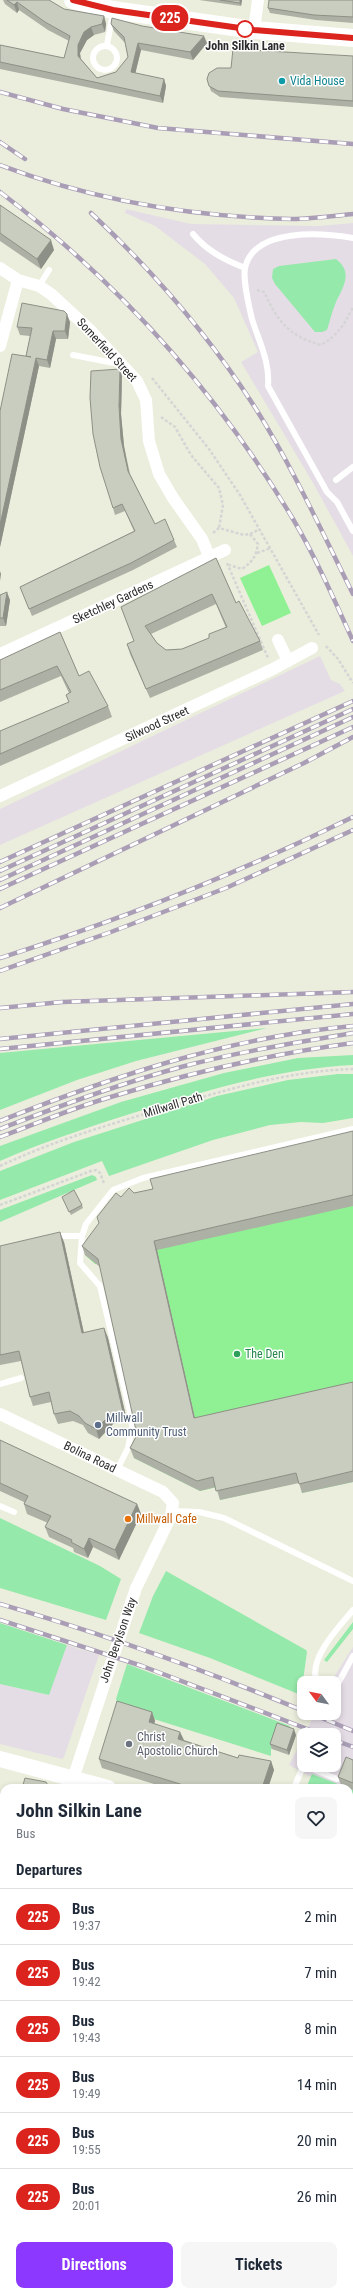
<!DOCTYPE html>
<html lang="en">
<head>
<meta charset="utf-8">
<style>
	:root { --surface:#fff; --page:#f6f6f7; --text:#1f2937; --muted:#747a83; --line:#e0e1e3; --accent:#8c38ff }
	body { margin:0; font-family:"Roboto Condensed",sans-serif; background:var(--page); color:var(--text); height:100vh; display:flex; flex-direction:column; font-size:15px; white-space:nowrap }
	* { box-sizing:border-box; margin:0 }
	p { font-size:13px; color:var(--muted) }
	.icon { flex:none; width:22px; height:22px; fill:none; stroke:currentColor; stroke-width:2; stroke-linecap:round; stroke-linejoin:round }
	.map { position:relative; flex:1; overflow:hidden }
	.details { position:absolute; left:0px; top:1784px; width:353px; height:512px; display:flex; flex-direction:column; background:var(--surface); border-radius:12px 12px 0 0; box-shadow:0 2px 6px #0003 }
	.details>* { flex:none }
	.badge { padding:0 8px; border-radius:13px; font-size:14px; line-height:26px }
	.needle { width:26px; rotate:302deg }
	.fabs { position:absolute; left:297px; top:1676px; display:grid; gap:8px }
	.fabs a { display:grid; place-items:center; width:44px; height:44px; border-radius:8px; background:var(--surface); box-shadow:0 2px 6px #0003; font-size:20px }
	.map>.badge { position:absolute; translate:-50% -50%; box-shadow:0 0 0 2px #fff }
	h2 { padding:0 16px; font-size:15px; line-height:36px }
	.round { display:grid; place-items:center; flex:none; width:42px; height:42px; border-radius:8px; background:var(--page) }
	.overview { display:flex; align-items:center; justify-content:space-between; height:68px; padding:0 16px }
	h1 { font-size:19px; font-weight:700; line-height:30px }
	.primary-button { display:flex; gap:8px; margin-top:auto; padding:8px 16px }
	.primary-button a { flex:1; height:46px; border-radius:8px; background:var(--accent); color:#fff; font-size:16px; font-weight:700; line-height:46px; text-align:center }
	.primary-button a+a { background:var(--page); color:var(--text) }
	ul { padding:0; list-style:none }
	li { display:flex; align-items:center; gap:12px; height:56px; padding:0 16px; border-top:1px solid var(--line) }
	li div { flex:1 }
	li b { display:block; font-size:15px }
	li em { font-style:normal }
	li .badge { min-width:44px; font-weight:700; text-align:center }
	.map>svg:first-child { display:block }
	.industrial { fill:#e5dde6 }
	.green { fill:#95e9ab }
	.pitch { fill:#8ff193 }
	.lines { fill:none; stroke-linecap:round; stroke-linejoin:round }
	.path { stroke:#d5d5d5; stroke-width:2.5; stroke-dasharray:3 2; stroke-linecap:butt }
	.service { stroke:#fff; stroke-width:6 }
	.minor { stroke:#fff; stroke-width:12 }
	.tertiary { stroke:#fff; stroke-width:16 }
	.secondary { stroke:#fff; stroke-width:18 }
	.rail-casing { stroke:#aa9eb7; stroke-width:4.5 }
	.rail { stroke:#fff; stroke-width:3; stroke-dasharray:9; stroke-linecap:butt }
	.wall { fill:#adb0a4; fill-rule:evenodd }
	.shaded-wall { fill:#8d9086 }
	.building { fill:#c9cdbf; stroke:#8d9086; fill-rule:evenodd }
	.line-casing { stroke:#fff; stroke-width:9 }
	.line { stroke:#dc241f; stroke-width:6 }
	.stop-dot { fill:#fff; stroke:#dc241f; stroke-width:2 }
	.culture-dot { fill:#0f9aa8; stroke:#fff; stroke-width:1.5 }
	.leisure-dot { fill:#2e9e5b; stroke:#fff; stroke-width:1.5 }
	.service-dot { fill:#5c6f8a; stroke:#fff; stroke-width:1.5 }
	.food-dot { fill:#e8710a; stroke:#fff; stroke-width:1.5 }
	.worship-dot { fill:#6b7280; stroke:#fff; stroke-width:1.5 }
	.labels { text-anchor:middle; stroke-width:3; stroke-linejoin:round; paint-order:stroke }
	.stop-label { font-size:12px; font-weight:bold; fill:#2b2b2b; stroke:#fff }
	.culture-label { font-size:12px; fill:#0d838f; stroke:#fff; text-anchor:start }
	.street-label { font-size:12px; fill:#2b2b2b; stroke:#fff }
	.leisure-label { font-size:12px; fill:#27864d; stroke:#fff; text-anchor:start }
	.service-label { font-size:12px; fill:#4e5e75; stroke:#fff; text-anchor:start }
	.food-label { font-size:12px; fill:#c56008; stroke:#fff; text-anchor:start }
	.worship-label { font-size:12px; fill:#5b616d; stroke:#fff; text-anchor:start }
</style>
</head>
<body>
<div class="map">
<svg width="353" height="2296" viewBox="0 0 353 2296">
	<rect width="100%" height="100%" fill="#ebeedc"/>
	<g class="industrial">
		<path d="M126,209L191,224L319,226L353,223V556L313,483L241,362L258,352L234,298L205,264L155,226L125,213Z"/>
		<path d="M320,656L331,680L340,684L345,691L0,845V809Z"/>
		<path d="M67,1645L99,1655L64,1757L62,1759L0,1744V1684L48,1695Z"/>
		<path d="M353,1647V1792L349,1790V1788H343L309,1776L289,1765L304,1736V1765H334V1735H304L315,1713H334V1683H330Z"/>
		<path d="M349,1886L353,1889V2296H275L349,2292Z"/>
		<path d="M236,2292H266L273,2296H233Z"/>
	</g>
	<g class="green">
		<path d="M336,259C353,272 344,286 336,302C332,311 330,321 327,330L322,332H315L275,284L272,278L273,269L279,266Z"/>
		<path d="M267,1028L136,1061L77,1080L0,1110V1053Z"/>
		<path d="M353,1055V1065C280,1069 218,1087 149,1108C98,1124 48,1140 0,1161V1146L121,1102L224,1073L298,1058Z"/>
		<path d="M338,1074H353V1118L323,1123L301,1122L270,1125L213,1140L109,1176L102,1161L0,1200V1171L74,1142L217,1096L288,1080Z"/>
		<path d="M92,1175L96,1177L97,1180L0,1222V1210Z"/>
		<path d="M0,1518L100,1566L121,1579L106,1620L0,1588Z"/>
		<path d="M166,1571L306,1650L307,1652L301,1695L210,1658L139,1633L153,1596Z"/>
		<path d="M353,1622V1629L327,1662L324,1660Z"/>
		<path d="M0,1623L67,1645L49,1695L0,1684Z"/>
		<path d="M127,1664L290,1726L287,1730L279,1728L271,1750V1756L119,1708L116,1699Z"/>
		<path d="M312,1774L348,1788H306Z"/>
		<path d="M349,1788L353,1790V1847L349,1846Z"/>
	</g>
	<g class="pitch">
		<path d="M269,565L291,613L262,626L240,578Z"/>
		<path d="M353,1142V1482L302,1493L300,1482L220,1500L217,1487L200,1491L134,1458L141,1444L100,1263L95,1264L85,1255L103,1233Z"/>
	</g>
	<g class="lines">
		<g class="path">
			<path d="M257,290L264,292C278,322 289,336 321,345C337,336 345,324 353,307"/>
			<path d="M152,378L209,449L240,495L319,635"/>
			<path d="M161,417L175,427L191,455L219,488L223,505L219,528"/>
			<path d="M213,533L219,528L244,535L250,534L258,544C256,557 252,562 242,569L229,565"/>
			<path d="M250,534L260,529"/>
			<path d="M257,553L271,548"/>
			<path d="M227,563L268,658"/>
			<path d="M326,646L338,659L353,683"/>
			<path d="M0,1166C55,1140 114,1123 172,1106C232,1088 290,1071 353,1069"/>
			<path d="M0,1205L91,1171L96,1170L100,1173L104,1183"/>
			<path d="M349,1815L353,1814"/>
			<path d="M349,1820L353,1822"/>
			<path d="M0,2115L4,2113"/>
		</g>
		<g class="service">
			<path d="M107,45L113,12"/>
			<circle cx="105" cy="58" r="12"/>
			<path d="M193,234C207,251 225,260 245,268"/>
			<path d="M353,238C323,233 254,227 245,268C243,279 249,307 252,319C259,342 270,361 268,386L327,492L337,502L353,531"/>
			<path d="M39,286L49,270"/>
			<path d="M73,355L119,364"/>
			<path d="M336,480L353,467"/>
			<path d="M54,1236H82"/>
			<path d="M0,1384L21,1378"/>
			<path d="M117,1470L128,1448L132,1427L131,1416L100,1286L80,1263L82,1236L86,1224L113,1190L143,1178L353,1129"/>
			<path d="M0,1506L14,1512"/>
			<path d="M173,1511L199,1512L224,1518L353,1581"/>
			<path d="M317,1683C307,1659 339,1627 353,1610"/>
			<path d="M334,1691L353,1656"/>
			<path d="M303,1765L337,1779"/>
			<path d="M294,1788L304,1764"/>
			<path d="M83,2296L87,2292"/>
			<path d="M151,2296L154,2292"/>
		</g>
		<g class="minor">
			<path d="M254,30L258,0"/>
			<path d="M0,268L18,280L39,286L51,294L91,331L137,381L146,400L149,441L159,474L173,498L202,539L209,556"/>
			<path d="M0,346L18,280"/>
			<path d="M278,640L288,661"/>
			<path d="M0,654L225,550"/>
			<path d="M0,796L273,669L312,648"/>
			<path d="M0,1414L163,1492L173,1503L171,1516L136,1588L70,1788"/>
			<path d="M0,1809L4,1810"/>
			<path d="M0,1920L4,1915"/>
			<path d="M349,2023L353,2019"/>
			<path d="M349,2067L353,2069"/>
			<path d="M0,2147L4,2141"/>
			<path d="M349,2246L353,2248"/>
			<path d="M0,2254L4,2257"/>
			<path d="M0,2275L4,2269"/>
		</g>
		<g class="tertiary">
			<path d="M0,1759L108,1788"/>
			<path d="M349,1869L353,1871"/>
		</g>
		<path class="secondary" d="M73,0L113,10L254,30L353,38"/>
		<defs>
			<g id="rail">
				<path d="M0,92L63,109L158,128L353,144"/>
				<path d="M0,142L25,159"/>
				<path d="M0,165C93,200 193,217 292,219C312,219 333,216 353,214"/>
				<path d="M0,192C117,281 217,392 293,519C316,558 334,599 353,641"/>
				<path d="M91,213C154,272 210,337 256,409C293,468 322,532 353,594"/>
				<path d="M0,862L353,701"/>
				<path d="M0,871L353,709"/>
				<path d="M0,880L353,717"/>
				<path d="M0,889L353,727"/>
				<path d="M0,908L304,763L353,737"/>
				<path d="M0,958C121,920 239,873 353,817"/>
				<path d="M0,971L111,932L226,888L353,830"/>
				<path d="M0,1008L62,1002L353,992"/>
				<path d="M0,1039L353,1004"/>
				<path d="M0,1049L353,1014"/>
				<path d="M0,1121C114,1076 231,1037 353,1026"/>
				<path d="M0,1129C59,1106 119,1084 181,1067C237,1052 295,1043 353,1033"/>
				<path d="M0,1137C38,1123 75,1107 114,1096C193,1072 271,1054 353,1043"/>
				<path d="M0,1604C103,1634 204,1670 304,1711"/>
				<path d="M0,1620L142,1666L323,1735"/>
				<path d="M310,1713L353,1731"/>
				<path d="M334,1740L353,1747"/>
			</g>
		</defs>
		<use href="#rail" class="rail-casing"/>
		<use href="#rail" class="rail"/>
	</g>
	<g class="wall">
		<path d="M3,0H49L64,9L104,16L106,24L105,32L94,35L87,40L80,53L81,59L97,78L116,72L128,57L125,43L114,31L111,24L207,43L193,60L141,50L135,73L164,79L166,86L163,103L0,69V45L64,58L69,41L48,30L19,10L17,13L5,4Z"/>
		<path d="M199,0H242L241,6Z"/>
		<path d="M353,0V23L316,20L270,13L268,8Z"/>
		<path d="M353,56V107L220,97L211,91L207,79L231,68Z"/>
		<path d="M0,205L54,250L41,269L0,241Z"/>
		<path d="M70,322L68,339H56L50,368L39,366L0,547V411L26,356L30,336L20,335L17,327Z"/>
		<path d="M122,376L121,414L124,446L130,474L155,524L174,540L177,547L133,570L32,616L20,587L134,531L125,511L115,515L113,508Z"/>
		<path d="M216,558L236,603L260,641L263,650L150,698L130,654L127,644L134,641L121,607ZM216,604L226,628L209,638L182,649L166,650L157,643L151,634Z"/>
		<path d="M0,595L10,600L6,626H0Z"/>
		<path d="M60,632L79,676L108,706L112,717L0,766V731L69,702V693L61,676L0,702V660Z"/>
		<path d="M353,1131V1206L157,1250L195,1418L353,1382V1482L302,1493L299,1483L220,1500L216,1487L200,1491L134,1458L130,1448L137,1435L100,1267L85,1255L82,1246L121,1197L134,1193L153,1189Z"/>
		<path d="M62,1197L82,1205L83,1208L71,1215Z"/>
		<path d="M64,1242L84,1333L104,1328L108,1338L127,1421L113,1424L99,1439L88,1433L83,1425L73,1421L58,1424L54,1414L51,1402L33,1406L30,1397L21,1361L0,1365V1246Z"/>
		<path d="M0,1440L137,1504L141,1514L119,1560L93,1547L88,1558L74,1552L73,1548L49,1537L45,1527L48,1523L27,1514L24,1504V1502L0,1491Z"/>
		<path d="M152,1712L155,1721L154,1723L184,1740L238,1758L271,1761L274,1770L268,1788H167L102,1768L99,1759Z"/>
		<path d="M296,1735L289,1755L272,1749L270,1744Z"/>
		<path d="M353,1760V1790L341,1785L338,1777Z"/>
		<path d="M0,1810H4V1846L0,1845Z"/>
		<path d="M353,2021V2048L349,2046V2026Z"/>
		<path d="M4,2058V2104L0,2101V2064Z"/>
		<path d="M349,2075L353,2078V2110L349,2107Z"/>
		<path d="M353,2154V2231L349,2228V2160Z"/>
		<path d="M268,2292H349L353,2296H275Z"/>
	</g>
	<g class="shaded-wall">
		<path d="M240,0H242L241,6L240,3Z"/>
		<path d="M17,2L19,10L17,13L14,5Z"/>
		<path d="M104,16L106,24L105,32L102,24Z"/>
		<path d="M91,27L94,35L87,40L80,53L81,63L78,56V45L84,32Z"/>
		<path d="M204,36L207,43L193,60L190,52Z"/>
		<path d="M138,43L141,50L134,79L131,72Z"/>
		<path d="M164,79L166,86L163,103L160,96Z"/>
		<path d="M51,240L54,250L41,269L37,259Z"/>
		<path d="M67,314L70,322L68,339L65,331Z"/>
		<path d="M53,331L56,339L50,368L47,360Z"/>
		<path d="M36,358L39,366L0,547V525Z"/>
		<path d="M120,369L122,376L121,414L124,446L130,478L128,471L121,439L119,406Z"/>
		<path d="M0,571L1,574L0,581Z"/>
		<path d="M7,592L10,600L6,626L3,618Z"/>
		<path d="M60,1232L64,1242L86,1343L82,1333Z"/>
		<path d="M154,1241L157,1250L197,1428L194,1418Z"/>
		<path d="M104,1328L108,1338L127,1421L123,1412Z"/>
		<path d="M110,1415L113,1424L99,1439L96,1429Z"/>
		<path d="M137,1504L141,1514L119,1560L115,1550Z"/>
		<path d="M89,1538L93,1547L88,1558L84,1549Z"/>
		<path d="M152,1712L155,1721L152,1731L149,1722Z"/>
		<path d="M294,1729L296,1735L289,1755L287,1750Z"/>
		<path d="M180,1732L184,1740L178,1739Z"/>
		<path d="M271,1761L274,1770L268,1788H262Z"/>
		<path d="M4,1983V1998L0,2004V1989Z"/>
		<path d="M353,1983V1997L349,2002V1988Z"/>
		<path d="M4,2090V2102L1,2094Z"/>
		<path d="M4,2217V2226L0,2232V2223Z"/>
		<path d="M35,2292H46L43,2296H33Z"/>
	</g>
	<g class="building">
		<path d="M7,0H49L64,9L104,16L102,24L91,27L84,32L78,45V56L97,78L116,72L128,57L124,37L111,24L112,18L142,26L204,36L190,52L138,43L131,72L164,79L160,96L0,62V45L64,58L70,36L45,22L17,2L14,5Z"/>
		<path d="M220,0H240V3Z"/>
		<path d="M269,0H353V17L314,15L268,8Z"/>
		<path d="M233,49L353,56V101L218,91L209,86L207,79L209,73L217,68H231Z"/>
		<path d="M0,205L51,240L37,259L0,233Z"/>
		<path d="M22,303L64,311L67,314L65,331H53L47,360L36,358L0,525V411L12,354L31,357L26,356L32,328L17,327Z"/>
		<path d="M120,369L119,406L121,439L128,471L155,524L165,519L174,540L131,563L29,609L20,587L135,531L122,504L113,508L100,467L93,434L90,398L91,371Z"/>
		<path d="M216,558L236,603L239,601L260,641L146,689L127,644L134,641L121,607ZM212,594L227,627L209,634V638L182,649L166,650L157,643L145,626Z"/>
		<path d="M7,592L3,618H0V595Z"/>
		<path d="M60,632L79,676L89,671L108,706L0,754V731L69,702L66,695L71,692L57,666L0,690V660Z"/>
		<path d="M353,1131V1195L154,1241L194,1418L353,1382V1471L299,1484L296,1473L216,1491L213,1477L197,1481L130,1448L137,1435L98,1259L82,1246L99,1223L97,1217L116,1193L121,1197L129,1188L134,1193L153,1189L150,1179Z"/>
		<path d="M74,1190L82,1205L69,1212L62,1197Z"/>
		<path d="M60,1232L82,1333L104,1328L123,1412L110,1415L96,1429L85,1423L79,1416L70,1411L54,1414L49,1392L30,1397L19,1351L0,1355V1246Z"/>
		<path d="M0,1440L137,1504L115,1550L89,1538L84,1549L71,1542L72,1540L45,1527L51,1516L24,1504L28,1496L0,1483Z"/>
		<path d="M117,1701L152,1712L149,1722L180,1732L178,1739L238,1758L239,1755L271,1761L262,1788H193L99,1759Z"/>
		<path d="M277,1723L294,1729L287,1750L270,1744Z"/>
		<path d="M346,1757L353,1760V1783L338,1777Z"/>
		<path d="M25,1778L46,1782L49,1787L48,1788H22Z"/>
		<rect x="0" y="1810" width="4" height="28"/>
		<path d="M349,1898L353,1902V1983L349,1988Z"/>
		<path d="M4,1948V1983L0,1989V1953Z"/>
		<path d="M353,2021V2040L349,2038V2026Z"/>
		<path d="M4,2058V2090L1,2094L0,2093V2064Z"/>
		<path d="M349,2075L353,2078V2102L349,2099Z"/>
		<path d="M353,2154V2223L349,2221V2160Z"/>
		<path d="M4,2183V2217L0,2223V2189Z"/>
		<path d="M349,2257L353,2260V2296H282L283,2295L278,2292H349Z"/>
		<path d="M11,2292H35L33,2296H8Z"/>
	</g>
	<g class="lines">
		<defs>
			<path id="line" d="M73,0L113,10L254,30L353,38"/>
		</defs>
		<use href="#line" class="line-casing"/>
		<use href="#line" class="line"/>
	</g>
	<circle class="stop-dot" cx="245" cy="29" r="8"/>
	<circle class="culture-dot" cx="282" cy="81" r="4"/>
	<circle class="leisure-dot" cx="237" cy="1354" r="4"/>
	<circle class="service-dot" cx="98" cy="1425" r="4"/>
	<circle class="food-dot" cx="128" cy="1519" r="4"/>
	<circle class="worship-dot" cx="129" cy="1744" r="4"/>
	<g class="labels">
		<g class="stop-label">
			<text x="245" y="50">John Silkin Lane</text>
		</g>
		<g class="culture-label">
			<text x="290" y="85">Vida House</text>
		</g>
		<g class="street-label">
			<text transform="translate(107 350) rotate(47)" y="4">Somerfield Street</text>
			<text transform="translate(113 602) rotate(-25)" y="4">Sketchley Gardens</text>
			<text transform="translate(157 724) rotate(-25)" y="4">Silwood Street</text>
			<text transform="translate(173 1105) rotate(-17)" y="4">Millwall Path</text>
			<text transform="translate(90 1457) rotate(26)" y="4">Bolina Road</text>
			<text transform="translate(118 1640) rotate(-71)" y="4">John Berylson Way</text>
		</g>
		<g class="leisure-label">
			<text x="245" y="1358">The Den</text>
		</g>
		<g class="service-label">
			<text x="106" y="1422">Millwall<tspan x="106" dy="14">Community Trust</tspan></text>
		</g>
		<g class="food-label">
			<text x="136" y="1523">Millwall Cafe</text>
		</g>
		<g class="worship-label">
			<text x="137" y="1741">Christ<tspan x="137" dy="14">Apostolic Church</tspan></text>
		</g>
	</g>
</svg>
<div class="fabs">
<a><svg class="needle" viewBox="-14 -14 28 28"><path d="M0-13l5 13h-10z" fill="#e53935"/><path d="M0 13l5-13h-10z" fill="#747a83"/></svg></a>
<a><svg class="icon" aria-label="layers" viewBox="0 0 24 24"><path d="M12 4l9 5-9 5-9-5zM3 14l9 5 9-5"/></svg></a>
</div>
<b class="badge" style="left:170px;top:18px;background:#dc241f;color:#fff">225</b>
<section class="details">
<div class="overview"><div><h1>John Silkin Lane</h1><p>Bus</p></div><a class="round"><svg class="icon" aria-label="heart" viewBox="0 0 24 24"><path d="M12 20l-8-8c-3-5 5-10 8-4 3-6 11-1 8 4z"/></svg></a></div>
<h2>Departures</h2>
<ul>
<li><span class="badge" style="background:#dc241f;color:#fff">225</span><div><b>Bus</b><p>19:37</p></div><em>2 min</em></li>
<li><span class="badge" style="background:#dc241f;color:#fff">225</span><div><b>Bus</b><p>19:42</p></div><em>7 min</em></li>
<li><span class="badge" style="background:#dc241f;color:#fff">225</span><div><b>Bus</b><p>19:43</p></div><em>8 min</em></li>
<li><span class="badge" style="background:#dc241f;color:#fff">225</span><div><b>Bus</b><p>19:49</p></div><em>14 min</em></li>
<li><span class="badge" style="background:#dc241f;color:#fff">225</span><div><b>Bus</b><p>19:55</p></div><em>20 min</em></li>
<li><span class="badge" style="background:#dc241f;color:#fff">225</span><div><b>Bus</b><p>20:01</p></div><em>26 min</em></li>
</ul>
<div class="primary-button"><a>Directions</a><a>Tickets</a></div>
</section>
</div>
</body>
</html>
